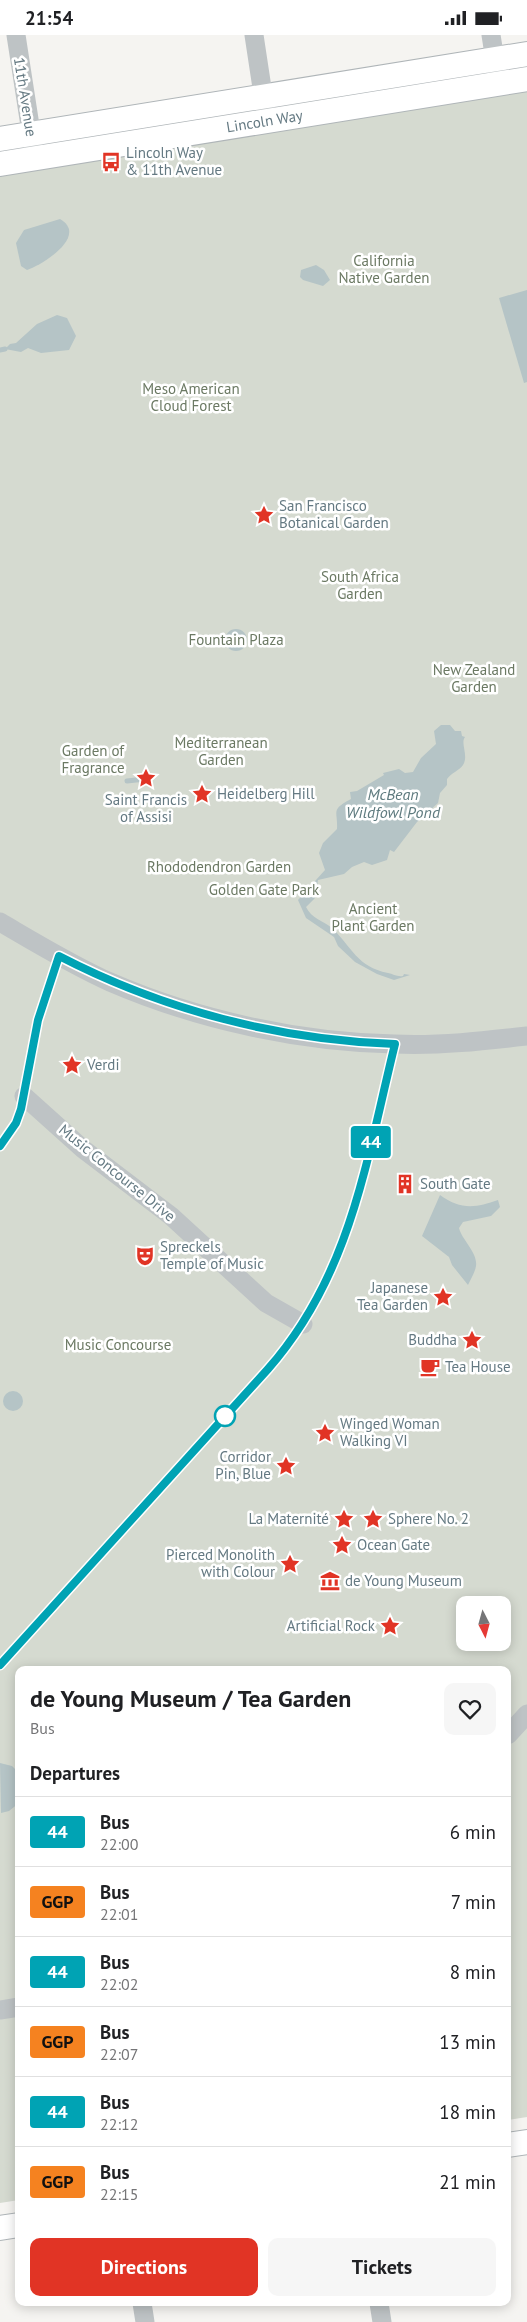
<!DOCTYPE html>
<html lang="en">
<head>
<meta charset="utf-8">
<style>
	:root { --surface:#fff; --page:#f6f6f6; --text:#202124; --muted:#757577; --line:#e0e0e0; --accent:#e13425 }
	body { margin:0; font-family:"PT Sans",sans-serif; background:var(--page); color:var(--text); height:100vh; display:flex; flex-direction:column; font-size:19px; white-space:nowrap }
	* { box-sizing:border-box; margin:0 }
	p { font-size:16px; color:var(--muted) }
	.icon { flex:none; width:28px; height:28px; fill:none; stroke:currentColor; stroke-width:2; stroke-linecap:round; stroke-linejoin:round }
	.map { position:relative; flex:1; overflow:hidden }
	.sheet { position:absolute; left:15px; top:1631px; width:496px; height:640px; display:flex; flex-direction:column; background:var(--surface); border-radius:10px; box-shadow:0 2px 12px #0003 }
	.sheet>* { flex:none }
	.badge { padding:0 10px; border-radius:4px; font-size:18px; line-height:32px }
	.needle { width:32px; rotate:174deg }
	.buttons { position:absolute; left:456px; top:1561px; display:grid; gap:10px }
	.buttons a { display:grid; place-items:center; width:55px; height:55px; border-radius:10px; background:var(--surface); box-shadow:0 2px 12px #0003; font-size:25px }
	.map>.badge { position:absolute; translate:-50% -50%; box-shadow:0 0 0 2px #fff }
	h2 { padding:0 15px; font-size:19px; line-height:45px }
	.round { display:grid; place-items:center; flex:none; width:52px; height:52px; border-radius:10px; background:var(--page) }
	.overview { display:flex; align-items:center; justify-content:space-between; height:85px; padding:0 15px }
	h1 { font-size:24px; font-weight:700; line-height:38px }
	.action { display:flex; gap:10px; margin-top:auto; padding:10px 15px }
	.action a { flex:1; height:58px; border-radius:10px; background:var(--accent); color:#fff; font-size:20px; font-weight:700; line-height:58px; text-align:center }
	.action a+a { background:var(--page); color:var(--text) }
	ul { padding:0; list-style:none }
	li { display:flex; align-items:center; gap:15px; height:70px; padding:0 15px; border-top:1px solid var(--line) }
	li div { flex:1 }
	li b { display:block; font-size:19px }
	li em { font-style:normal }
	li .badge { min-width:55px; font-weight:700; text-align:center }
	.status { display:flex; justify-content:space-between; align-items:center; height:35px; padding:0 25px; background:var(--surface); direction:ltr }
	.status svg { height:14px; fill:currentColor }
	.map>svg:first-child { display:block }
	.green { fill:#d5dad0; fill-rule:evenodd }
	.water { fill:#b5c4c6 }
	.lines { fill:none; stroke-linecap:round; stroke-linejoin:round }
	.stream { stroke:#b5c4c6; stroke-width:5 }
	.major-casing { stroke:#afb5b8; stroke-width:26 }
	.minor { stroke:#bec3c5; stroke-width:19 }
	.major { stroke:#fff; stroke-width:24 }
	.line-casing { stroke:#fff; stroke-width:11 }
	.line { stroke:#00a3b4; stroke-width:8 }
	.stop-dot { fill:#fff; stroke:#00a3b4; stroke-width:2.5 }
	.labels { text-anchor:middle; stroke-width:5; stroke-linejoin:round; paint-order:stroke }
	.street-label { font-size:15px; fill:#647982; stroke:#fff }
	.poi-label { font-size:15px; fill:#647982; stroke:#fff; text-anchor:start }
	.park-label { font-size:15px; fill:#6b7963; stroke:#fff }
	.water-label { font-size:16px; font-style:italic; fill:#5f7b7f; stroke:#fff }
</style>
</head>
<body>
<div class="status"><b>21:54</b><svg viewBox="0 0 49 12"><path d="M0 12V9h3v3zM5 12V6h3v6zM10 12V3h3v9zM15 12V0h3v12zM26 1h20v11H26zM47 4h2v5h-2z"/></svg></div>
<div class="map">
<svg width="527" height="2287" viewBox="0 0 527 2287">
	<rect width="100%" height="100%" fill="#f5f4f1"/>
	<path class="green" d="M527,55V2082L508,2085V1635H19V2165L0,2168V140ZM465,1570H502V1608H465Z"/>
	<g class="water">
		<path d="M60,184C89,201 42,230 27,235L21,231L16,208L24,195Z"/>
		<path d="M316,230L324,235L330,245L323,251L303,245L300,242L301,235Z"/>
		<path d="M527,255V347L524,348L499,263Z"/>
		<path d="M57,280L67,283L76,301L69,315L41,318L28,313L21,317L5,314L10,309L16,308L37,289Z"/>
		<circle cx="236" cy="605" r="11"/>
		<path d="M441,690H450L455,696H461L462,701L465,702C460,708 469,721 463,730C460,735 451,738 447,744V750L440,758L438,768L417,787L394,817L390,815L387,825L372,830L364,827L352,832L344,839L318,845L315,863L306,872C312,884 322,885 332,893C352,912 357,932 388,938C393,939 397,942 403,941L404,939L410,940L394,945L377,939L355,927L338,911L334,902L306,883L298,865L325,835L319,818L323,808L337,794C338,776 330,775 351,764L350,757L357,756L384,740L383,738L399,734L405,738L413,737L421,723L436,709L434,696Z"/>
		<path d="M440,1160C460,1175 476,1173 498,1165L500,1172L491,1181L463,1187L459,1193C462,1205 478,1218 476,1231C475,1237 471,1244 468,1250L452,1230L449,1222L422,1201Z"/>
		<circle cx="13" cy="1366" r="10"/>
		<path d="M0,1728L12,1731L19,1738V1768L9,1776L1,1778Z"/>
	</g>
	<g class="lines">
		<g class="stream">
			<path d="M0,315L5,314"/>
			<path d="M127,746L145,744"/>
		</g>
		<defs>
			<g id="major">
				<path d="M0,104L527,19"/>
				<path id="s1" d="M0,129L527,44"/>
				<path d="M508,2110L527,2107"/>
				<path d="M0,2193L19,2190"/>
			</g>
		</defs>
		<use href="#major" class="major-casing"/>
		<g class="minor">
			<path d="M16,0L35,123"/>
			<path d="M254,0L267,86"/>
			<path d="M491,0L497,38"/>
			<path d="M0,887C36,908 72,930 110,947C198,985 299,1007 394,1009C439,1011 483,1006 527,1001"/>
			<path d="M24,1061L83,1114L171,1181L266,1268L303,1289"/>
			<path d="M508,1700L527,1679"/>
			<path d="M0,1975L19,1972"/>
			<path d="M142,2268L145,2287"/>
			<path d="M379,2268L382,2287"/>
		</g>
		<use href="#major" class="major"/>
	</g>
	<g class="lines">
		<defs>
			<path id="line" d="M0,1111L16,1088L21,1074L38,985L59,921C163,975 279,1005 395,1009C366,1126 351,1240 268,1334L0,1630"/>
		</defs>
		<use href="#line" class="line-casing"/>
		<use href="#line" class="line"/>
	</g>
	<defs>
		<symbol id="bus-bare" viewBox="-9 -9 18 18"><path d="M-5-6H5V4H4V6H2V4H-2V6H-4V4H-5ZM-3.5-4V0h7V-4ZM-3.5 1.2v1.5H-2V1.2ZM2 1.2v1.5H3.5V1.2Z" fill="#e13425" stroke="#fff" stroke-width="2.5" paint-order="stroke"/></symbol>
		<symbol id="sight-bare" viewBox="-9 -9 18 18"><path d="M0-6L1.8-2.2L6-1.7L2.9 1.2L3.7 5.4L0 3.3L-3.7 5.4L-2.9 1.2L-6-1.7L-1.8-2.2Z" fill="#e13425" stroke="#fff" stroke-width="2.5" paint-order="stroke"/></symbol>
		<symbol id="building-bare" viewBox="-9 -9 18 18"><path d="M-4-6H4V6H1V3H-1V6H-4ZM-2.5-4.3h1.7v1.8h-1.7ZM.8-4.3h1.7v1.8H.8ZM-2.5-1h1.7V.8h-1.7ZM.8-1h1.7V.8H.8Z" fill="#e13425" stroke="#fff" stroke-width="2.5" paint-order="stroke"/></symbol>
		<symbol id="theatre-bare" viewBox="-9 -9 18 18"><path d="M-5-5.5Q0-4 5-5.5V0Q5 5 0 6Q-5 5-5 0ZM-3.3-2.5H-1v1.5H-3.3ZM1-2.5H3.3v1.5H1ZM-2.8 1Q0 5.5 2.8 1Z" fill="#e13425" stroke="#fff" stroke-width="2.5" paint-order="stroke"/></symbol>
		<symbol id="cafe-bare" viewBox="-9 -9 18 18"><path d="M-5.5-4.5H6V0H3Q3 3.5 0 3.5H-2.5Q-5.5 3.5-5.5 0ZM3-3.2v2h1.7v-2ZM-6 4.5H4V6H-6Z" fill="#e13425" stroke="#fff" stroke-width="2.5" paint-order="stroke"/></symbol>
		<symbol id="museum-bare" viewBox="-9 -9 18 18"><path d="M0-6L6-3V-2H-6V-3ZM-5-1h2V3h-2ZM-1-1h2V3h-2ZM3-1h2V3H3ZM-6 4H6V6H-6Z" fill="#e13425" stroke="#fff" stroke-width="2.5" paint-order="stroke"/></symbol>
	</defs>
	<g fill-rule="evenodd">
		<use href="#bus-bare" x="97" y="113" width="28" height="28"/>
		<use href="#sight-bare" x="250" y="466" width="28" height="28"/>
		<use href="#sight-bare" x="132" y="729" width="28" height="28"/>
		<use href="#sight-bare" x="188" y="745" width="28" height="28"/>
		<use href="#sight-bare" x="58" y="1016" width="28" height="28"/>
		<use href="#building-bare" x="391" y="1135" width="28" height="28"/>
		<use href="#theatre-bare" x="131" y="1207" width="28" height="28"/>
		<use href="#sight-bare" x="429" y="1248" width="28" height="28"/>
		<use href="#sight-bare" x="458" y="1291" width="28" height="28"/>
		<use href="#cafe-bare" x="416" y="1318" width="28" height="28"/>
		<use href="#sight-bare" x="311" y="1384" width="28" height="28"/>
		<use href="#sight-bare" x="272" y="1417" width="28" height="28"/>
		<use href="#sight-bare" x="330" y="1470" width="28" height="28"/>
		<use href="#sight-bare" x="359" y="1470" width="28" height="28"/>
		<use href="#sight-bare" x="328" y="1496" width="28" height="28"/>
		<use href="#sight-bare" x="276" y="1515" width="28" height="28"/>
		<use href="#museum-bare" x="316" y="1532" width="28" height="28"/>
		<use href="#sight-bare" x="376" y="1577" width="28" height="28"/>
	</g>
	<circle class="stop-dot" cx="225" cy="1381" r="10"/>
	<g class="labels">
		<g class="street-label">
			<text transform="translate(25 62) rotate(81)" y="5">11th Avenue</text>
			<text dy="5" stroke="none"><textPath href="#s1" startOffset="268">Lincoln Way</textPath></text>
			<text transform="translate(117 1138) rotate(39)" y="5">Music Concourse Drive</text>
		</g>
		<g class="poi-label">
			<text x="126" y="123">Lincoln Way<tspan x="126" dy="17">&amp; 11th Avenue</tspan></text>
			<text x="279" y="476">San Francisco<tspan x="279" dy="17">Botanical Garden</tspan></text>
			<text x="217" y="764">Heidelberg Hill</text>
			<text x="146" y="770" text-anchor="middle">Saint Francis<tspan x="146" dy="17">of Assisi</tspan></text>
			<text x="87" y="1035">Verdi</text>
			<text x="420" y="1154">South Gate</text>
			<text x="160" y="1217">Spreckels<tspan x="160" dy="17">Temple of Music</tspan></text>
			<text x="428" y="1258" text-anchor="end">Japanese<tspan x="428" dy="17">Tea Garden</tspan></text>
			<text x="457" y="1310" text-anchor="end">Buddha</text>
			<text x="445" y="1337">Tea House</text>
			<text x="340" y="1394">Winged Woman<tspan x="340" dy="17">Walking VI</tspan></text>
			<text x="271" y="1427" text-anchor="end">Corridor<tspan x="271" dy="17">Pin, Blue</tspan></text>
			<text x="329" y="1489" text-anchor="end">La Maternité</text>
			<text x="388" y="1489">Sphere No. 2</text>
			<text x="357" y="1515">Ocean Gate</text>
			<text x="275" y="1525" text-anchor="end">Pierced Monolith<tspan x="275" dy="17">with Colour</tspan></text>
			<text x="345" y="1551">de Young Museum</text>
			<text x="375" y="1596" text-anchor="end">Artificial Rock</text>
		</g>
		<g class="park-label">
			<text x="384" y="231">California<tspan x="384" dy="17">Native Garden</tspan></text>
			<text x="191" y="359">Meso American<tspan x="191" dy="17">Cloud Forest</tspan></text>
			<text x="360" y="547">South Africa<tspan x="360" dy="17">Garden</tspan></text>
			<text x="236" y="610">Fountain Plaza</text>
			<text x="474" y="640">New Zealand<tspan x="474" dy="17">Garden</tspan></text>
			<text x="221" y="713">Mediterranean<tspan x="221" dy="17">Garden</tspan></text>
			<text x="93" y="721">Garden of<tspan x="93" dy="17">Fragrance</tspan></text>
			<text x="219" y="837">Rhododendron Garden</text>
			<text x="264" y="860">Golden Gate Park</text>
			<text x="373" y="879">Ancient<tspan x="373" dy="17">Plant Garden</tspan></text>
			<text x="118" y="1315">Music Concourse</text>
		</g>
		<g class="water-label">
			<text x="393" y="765">McBean<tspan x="393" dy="18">Wildfowl Pond</tspan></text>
		</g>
	</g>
</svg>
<div class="buttons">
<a><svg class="needle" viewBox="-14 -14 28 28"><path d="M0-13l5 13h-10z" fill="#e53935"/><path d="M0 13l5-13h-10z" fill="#757577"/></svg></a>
</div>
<b class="badge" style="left:371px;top:1107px;background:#00a3b4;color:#fff">44</b>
<section class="sheet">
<div class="overview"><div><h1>de Young Museum / Tea Garden</h1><p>Bus</p></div><a class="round"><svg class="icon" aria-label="heart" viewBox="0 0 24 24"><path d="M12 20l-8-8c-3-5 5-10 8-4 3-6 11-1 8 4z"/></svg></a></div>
<h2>Departures</h2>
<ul>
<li><span class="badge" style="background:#00a3b4;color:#fff">44</span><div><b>Bus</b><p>22:00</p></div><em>6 min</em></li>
<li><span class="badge" style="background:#f58220;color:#111">GGP</span><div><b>Bus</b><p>22:01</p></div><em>7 min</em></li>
<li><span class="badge" style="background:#00a3b4;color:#fff">44</span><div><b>Bus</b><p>22:02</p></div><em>8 min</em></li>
<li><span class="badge" style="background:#f58220;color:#111">GGP</span><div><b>Bus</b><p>22:07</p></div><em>13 min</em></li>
<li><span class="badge" style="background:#00a3b4;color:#fff">44</span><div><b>Bus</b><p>22:12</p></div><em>18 min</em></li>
<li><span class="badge" style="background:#f58220;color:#111">GGP</span><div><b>Bus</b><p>22:15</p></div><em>21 min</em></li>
</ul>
<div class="action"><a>Directions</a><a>Tickets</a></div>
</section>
</div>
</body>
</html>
